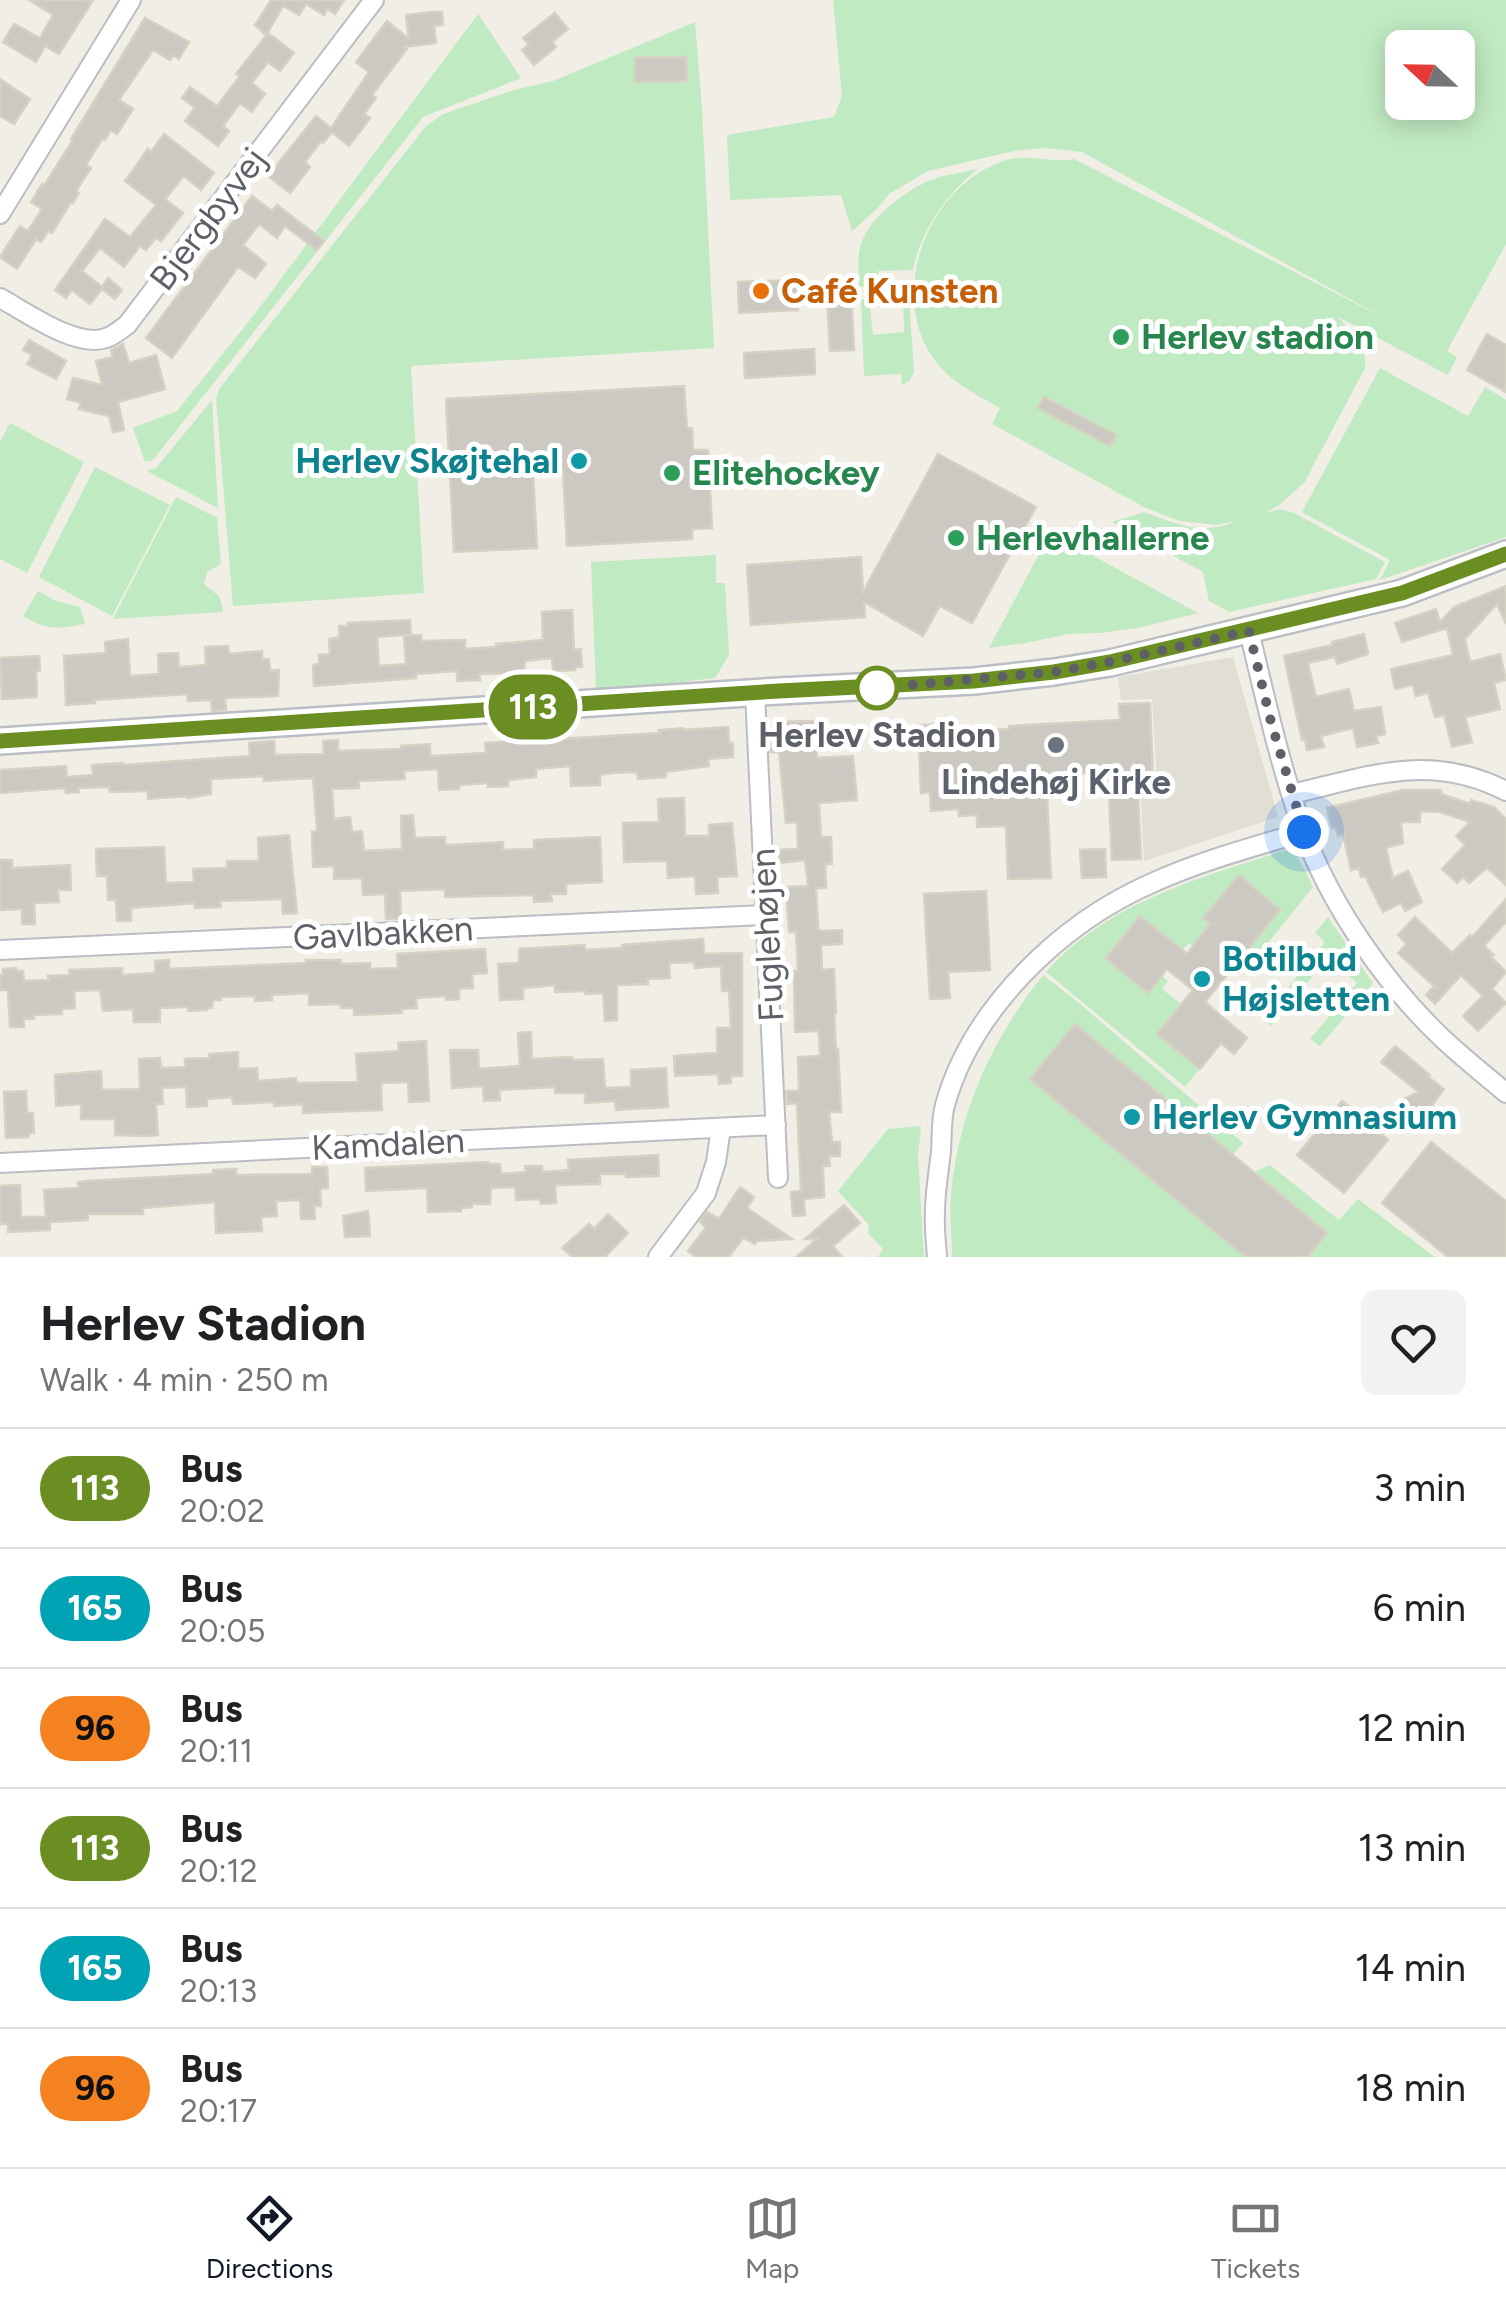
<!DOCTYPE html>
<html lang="en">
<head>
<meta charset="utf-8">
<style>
	:root { --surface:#fff; --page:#f2f2f2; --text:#202124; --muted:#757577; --line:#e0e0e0; --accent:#111827 }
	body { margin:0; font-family:Figtree,sans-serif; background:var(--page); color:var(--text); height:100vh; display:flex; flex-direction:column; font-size:38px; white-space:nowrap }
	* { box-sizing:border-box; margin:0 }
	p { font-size:32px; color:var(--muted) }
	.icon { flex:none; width:55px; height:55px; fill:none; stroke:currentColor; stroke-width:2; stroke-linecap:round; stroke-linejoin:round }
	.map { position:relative; height:1257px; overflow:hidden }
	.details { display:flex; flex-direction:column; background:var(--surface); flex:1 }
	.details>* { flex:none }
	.badge { padding:0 20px; border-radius:32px; font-size:35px; line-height:65px }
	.needle { width:65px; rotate:292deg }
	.controls { position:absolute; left:1385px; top:30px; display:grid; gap:20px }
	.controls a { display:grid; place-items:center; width:90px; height:90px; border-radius:15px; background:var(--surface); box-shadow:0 5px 25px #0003; font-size:50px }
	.you { position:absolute; width:50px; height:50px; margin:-25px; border:8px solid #fff; border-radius:50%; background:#1a73e8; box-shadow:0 0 0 15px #1a73e833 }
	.map>.badge { position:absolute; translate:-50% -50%; box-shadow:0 0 0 5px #fff }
	.round { display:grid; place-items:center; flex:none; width:105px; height:105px; border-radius:15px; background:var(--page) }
	.summary { display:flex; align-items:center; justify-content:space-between; height:170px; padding:0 40px }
	h1 { font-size:48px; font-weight:700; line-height:75px }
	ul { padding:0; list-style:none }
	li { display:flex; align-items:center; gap:30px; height:120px; padding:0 40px; border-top:2px solid var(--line) }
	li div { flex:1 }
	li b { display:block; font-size:38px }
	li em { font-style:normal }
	li .badge { min-width:110px; font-weight:700; text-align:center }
	.dock { display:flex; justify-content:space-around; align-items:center; height:140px; border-top:2px solid var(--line); background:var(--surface); font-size:28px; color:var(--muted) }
	.dock a { display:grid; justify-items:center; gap:5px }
	.dock .selected { color:var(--accent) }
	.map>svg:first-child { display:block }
	.education { fill:#e1ded4 }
	.green { fill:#c0eac2; fill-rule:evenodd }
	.building { fill:#ccc8c2; stroke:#d6d1c3; stroke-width:2.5 }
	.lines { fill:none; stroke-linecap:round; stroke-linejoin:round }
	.street-casing { stroke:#babdc2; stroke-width:22 }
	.secondary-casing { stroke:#bbbec4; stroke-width:30 }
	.street { stroke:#fff; stroke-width:18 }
	.secondary { stroke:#fff; stroke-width:25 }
	.line-casing { stroke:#fff; stroke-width:22 }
	.line { stroke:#6b8e23; stroke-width:15 }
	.walk { stroke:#5d6167; stroke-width:10; stroke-dasharray:0 18 }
	.food-dot { fill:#e8710a; stroke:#fff; stroke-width:4 }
	.leisure-dot { fill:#2e9e5b; stroke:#fff; stroke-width:4 }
	.culture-dot { fill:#0f9aa8; stroke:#fff; stroke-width:4 }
	.stop-dot { fill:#fff; stroke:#6b8e23; stroke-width:5 }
	.worship-dot { fill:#6b7280; stroke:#fff; stroke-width:4 }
	.labels { text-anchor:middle; stroke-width:10; stroke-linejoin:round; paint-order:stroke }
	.street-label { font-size:35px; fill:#5d6167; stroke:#fff }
	.food-label { font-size:35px; font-weight:bold; fill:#c56008; stroke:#fff; text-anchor:start }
	.leisure-label { font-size:35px; font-weight:bold; fill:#27864d; stroke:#fff; text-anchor:start }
	.culture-label { font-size:35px; font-weight:bold; fill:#0d838f; stroke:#fff; text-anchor:start }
	.stop-label { font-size:35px; font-weight:bold; fill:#5d6167; stroke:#fff }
	.worship-label { font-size:35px; font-weight:bold; fill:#5b616d; stroke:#fff }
</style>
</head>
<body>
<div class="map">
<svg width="1506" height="1257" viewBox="0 0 1506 1257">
	<rect width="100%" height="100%" fill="#f1efe5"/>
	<path class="education" d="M1233,657L1278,817L1144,861L1140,781L1157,780L1152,699L1121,700L1118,677Z"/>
	<g class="green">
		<path d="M833,0H1506V244L1447,351L1457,357L1448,375L1338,317C1352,333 1367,344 1365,368L1304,483L1279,505L1265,513L1280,509L1294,513L1385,562L1376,579L1229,612L1209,601L1203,572L1112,522L1144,512C1175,524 1205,536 1236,521L1216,525L1179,521L1144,507L992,424L1000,408C975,394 950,382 933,358C888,293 927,191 998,163C1028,151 1046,164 1074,159L1388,320L1082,152L1045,148L1014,151L928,171L889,194L877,209L852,231L841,195L730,200L727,135L834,117L842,96ZM1402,48H1458V102H1402Z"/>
		<path d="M478,14L521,78L423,117L153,460L145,462L133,428L177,411L257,311Z"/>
		<path d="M695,22L702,108L714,348L411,366L424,593L233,606L216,398L220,388L426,126L443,114L514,90L553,81Z"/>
		<path d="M978,169C946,194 921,230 913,270L878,271V285L859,287C859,274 857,260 860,248C867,217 911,186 939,177C952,174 965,172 978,169Z"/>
		<path d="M903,297H909L914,372L910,380L902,385L901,374L864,376L861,299H869L873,335L904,332Z"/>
		<path d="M1380,368L1468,416L1485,387L1506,400V537L1380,580L1390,560L1302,512Z"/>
		<path d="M212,400L218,508L147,471L156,468Z"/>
		<path d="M10,423L84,462L27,573L0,559V442Z"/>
		<path d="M95,467L170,505L112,616L39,577Z"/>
		<path d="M176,497L217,518L221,564L207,572L204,584L220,597L223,612L113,619Z"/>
		<path d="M1057,536L1198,613L1138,628L1100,633L1068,634L1026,643L989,648L1047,539Z"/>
		<path d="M716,555V583H725L729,655L715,678L596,692L591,562Z"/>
		<path d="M38,591L56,601L80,607L85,624C57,629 48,631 23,616Z"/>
		<path d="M1286,850L1297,855L1313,887L1243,974L1234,967L1235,965L1280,910L1239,876L1228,938L1193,946L1189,943L1182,950L1140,916L1106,958L1147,993L1162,976L1168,981L1162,989L1181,1004L1157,1034L1200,1069L1185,1087L1046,972C1108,902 1200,878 1286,850Z"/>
		<path d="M1328,917L1373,983L1320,1046L1310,1039L1357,983L1328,958L1271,1026L1263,1019L1325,942L1315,933Z"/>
		<path d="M1043,975L1073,998L1243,1143L1233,1155L1075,1025L1030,1079L1246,1257H952C952,1237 949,1215 951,1195C959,1111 991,1041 1043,975Z"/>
		<path d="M921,1126L918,1157L924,1257H878L883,1249L868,1233L869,1225L838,1191L888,1129Z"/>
		<path d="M1270,1165L1339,1220L1358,1199L1435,1257H1307L1327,1232L1254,1172Z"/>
	</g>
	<g class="building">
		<path d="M29,0H93L59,54L45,46L36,62L3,42L14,24L40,38L53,15Z"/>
		<path d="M271,0H344L335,14L327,9L324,15L306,4L299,15L283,6L266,35L255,25Z"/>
		<path d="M433,12H442L443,25L434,26L436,43L404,47L407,49L372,95L376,98L364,114L370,118L349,146L332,132L323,143L321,141L305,162L310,167L290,193L268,176L316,116L331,128L369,72L356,62L387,21L409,39L406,15Z"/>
		<path d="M555,13L568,29L552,42L556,47L534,65L522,50L529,45L523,38Z"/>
		<path d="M145,18L189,42L179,59L173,55L170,60L153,50L119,100L133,109L117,134L111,130L105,140L102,139L86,165L91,168L76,191L79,193L73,203L71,202L52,233L48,231L41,242L36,239L17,269L0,257L20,226L28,231L42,209L31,202L42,184L44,186L73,140L71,139Z"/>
		<path d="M268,33L294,53L280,71L268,62L252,83L265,94L252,112L240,103L223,126L229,131L218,146L185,121L195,108L182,98L190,87L217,106L240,76L236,74Z"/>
		<path d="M686,57L687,81L635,82V58Z"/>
		<path d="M0,79L30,99L14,124L0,116Z"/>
		<path d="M164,134L214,173L201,190L184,176L165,199L183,213L161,241L156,238L146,250L140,246L124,267L100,248L82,271L102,287L108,278L122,290L115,299L102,289L90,304L72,290L66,298L55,290L105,219L130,237L156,205L125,181L148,149L151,152Z"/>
		<path d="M252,196L272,211L277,205L324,241L317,250L285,226L277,238L259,224L243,245L266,264L255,278L238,267L172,358L146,338Z"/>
		<path d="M797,280L798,310L739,313L738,282Z"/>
		<path d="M851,297L854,350L830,351L827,298Z"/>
		<path d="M1487,334L1506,345V392L1467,370Z"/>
		<path d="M29,340L66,361L56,379L27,364L32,355L23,350Z"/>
		<path d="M123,344L129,363L156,355L165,389L118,402L124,430L113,432L109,416L79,409L81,403L67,399L73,378L102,385L96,361L113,357L111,350Z"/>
		<path d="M814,349L815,374L745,378L744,353Z"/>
		<path d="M684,386L687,428H692L693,450H708L712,528L692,529V539L567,546L563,472L533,473L537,548L454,552L446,399Z"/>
		<path d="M1044,397L1116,435L1110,446L1038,408Z"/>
		<path d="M938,454L1036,507L972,623L940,606L923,636L864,602L865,617L751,625L747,565L861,557L863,592Z"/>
		<path d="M1506,586V624L1497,604L1465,639L1470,662L1500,654L1506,680L1494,683L1500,709L1465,717L1472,742L1452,747L1444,715L1435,717L1428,693L1416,696L1413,686L1411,685L1395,689L1391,669L1453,655L1447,628L1402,642L1395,623L1436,609L1440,622L1454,607Z"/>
		<path d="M572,610L574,650L581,649L582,667H575V670L553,671L552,658L525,661L524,673L479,674L480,680L457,681V671L416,674V678L314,686L313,665L319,664V655L330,654L329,639L339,637V626H348V623L410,620L411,634L377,637L379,666L406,664L404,636L421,635V641L465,640V649L496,647V644L543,640L542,612Z"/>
		<path d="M1364,634L1368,654L1337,664L1335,657L1308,663L1316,697L1349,689L1354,711L1381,707L1385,734L1376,736L1378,743L1357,747L1353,728L1321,736L1324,747L1307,750L1305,739L1302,740L1284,656L1332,645V642Z"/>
		<path d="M128,639L130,676L159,674L158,654L178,653L179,667L206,665L205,647L228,646L229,654L262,651V659H269L270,671L279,670L278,696L225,698L226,710L212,711L211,700L188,701L187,694L95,700V703L66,705L64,656L106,653L105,642Z"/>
		<path d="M39,656L40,671H36L37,697L2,699L0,658Z"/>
		<path d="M1150,703L1153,778H1137L1141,859L1112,860L1108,772L1046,775L1051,878L1008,879L1006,826L977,827V815L959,816L958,809L931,811L930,792L921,793L918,725L952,724V732L1009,729V726L1120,720L1119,704Z"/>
		<path d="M815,721L817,758L853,756L857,800L819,803L821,837H831L832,864H825L826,888H816L818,928L820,931L842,930V944L821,945L822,970L834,969L836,1013H834L836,1049H838L841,1112H829L832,1142H840V1156H829L830,1166H823L824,1197L804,1199L805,1215L793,1216L791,1192L801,1191L797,1103L787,1104L786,1091H799L798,1057L820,1056L819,1031L795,1032L794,971H798L796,932H789L786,887L808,886L805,860L779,863L778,850L798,849L797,822L786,823L779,752H770V737L778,736L777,722Z"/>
		<path d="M728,727L729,743H733V757L708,759L709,766L666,772V777L638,779L637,772L612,773L600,775V785L571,786L570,766L536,769V777L508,780V786L488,787V783L460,785L459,789L439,790L438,769L404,771L405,779L359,781V788L332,789L334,819L350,817L352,832L362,831L364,851L402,849L401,816L413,815L415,838L445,837V844L450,845L503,842V850L534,849V840L600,837L602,882L566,884V894H551L552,901L534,902V895L445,897V889L400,891L401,919H386L385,894L363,895L362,878L334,879V866L313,867L312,832L317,831L313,778L264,781L263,776L211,779V794L188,798V796L148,799V791L110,792L109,787L78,788L79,792L66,793L65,788L0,793V770L66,766L67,777L93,775L92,765L123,763V765L250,756L249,743L274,741L275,755L324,754L323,741L338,740V751L401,749V746L430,744V756L486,753L485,743L660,733L659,730L683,728V730Z"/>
		<path d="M1403,790H1441V794L1470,804L1471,800L1494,807L1506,819V885L1487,868L1469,883L1463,877L1457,883L1442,869L1465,845L1456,836L1470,822L1440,812L1420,811V822H1401L1403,843L1386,848L1393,878L1408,871L1422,902L1405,911L1401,903L1383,912L1365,876L1361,877L1359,868L1351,870L1343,834L1338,836L1336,827L1332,828L1327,808Z"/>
		<path d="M684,798L685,836H709V825L732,823L737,876L717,877L718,893L696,894L695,876L668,878L667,861L624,862L623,823L659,822L658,799Z"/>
		<path d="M289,835L297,913L283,914L282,899L220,901L221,907L195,908L194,903L131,908V921H117L116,900H108L107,876H97L96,849L164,847L166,883L194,882L193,869L227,868V861H259L258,838Z"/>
		<path d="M1105,849L1106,877L1082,878L1080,850Z"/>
		<path d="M0,860H12V868L70,865L71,890H58L59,902L34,903L35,924H22V909L0,910Z"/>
		<path d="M1239,875L1280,910L1205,1002L1247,1038L1234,1054L1221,1043L1200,1069L1157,1034L1193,990L1167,969L1148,993L1106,958L1140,916L1187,954L1210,924L1203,918Z"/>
		<path d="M986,891L990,970L948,972L950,998L930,999L924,894Z"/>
		<path d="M1506,899V922L1484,946L1494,955L1491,957L1506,972L1492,989L1506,1003L1478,1031L1463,1016L1483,996L1461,975L1435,1004L1426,995L1434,986L1437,989L1398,953L1407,944L1398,935L1415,917L1452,953L1470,935L1472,937Z"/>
		<path d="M703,939L704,954L742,953V1076H731V1083L719,1084L718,1074L675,1076L674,1056L717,1053V1028H731L729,991H722L721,966L695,968L694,962L669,963L670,978L648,979V984L617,985V1020L605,1021L603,993L585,994V991L555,992V985L523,988V999L500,1000L498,964L519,963V949L585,945V950L622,948V945Z"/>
		<path d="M485,949L487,973L472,974L473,988L459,989V999L446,1000V996L416,998L417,1008L402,1009V1013L354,1015V1008H341V1004L309,1005V993L272,995V1000L255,1001V996L221,997V1000H213L212,1008H207V1010L188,1011V1007L160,1008V1022H134L133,1009L103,1011L100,990L74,991L75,1008L62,1009V1014L33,1015L34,1019H23L24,1027H10L8,990H0V975H3V969L16,968V971H23L24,981L49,980L48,976L70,975L69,970L122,968V975L155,973V961L169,960V969L306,963V960H341V964L370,963V969L398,968L397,954Z"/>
		<path d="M1075,1024L1327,1233L1307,1257H1246L1030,1079Z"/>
		<path d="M531,1032L532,1059L572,1057L573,1060L603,1059L605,1088L631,1087V1070L666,1068L668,1107L616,1110L615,1101L585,1103V1093H555V1087L499,1090L500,1100L484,1101L483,1086L452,1088L450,1050H478L479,1069L520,1066L518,1033Z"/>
		<path d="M426,1041L429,1101L409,1102L408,1082L381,1083L382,1110L303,1113V1104L274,1106V1102L233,1104L232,1097L207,1099V1106L187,1107L186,1087L162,1088L163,1104H156L158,1135L144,1136L115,1135V1119H81V1104L56,1106L55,1075L101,1071L102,1090L140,1089L139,1059L160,1058L161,1068L185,1067V1059L209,1058V1054L238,1052V1069L257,1068L258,1081L296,1078V1083L358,1082L356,1054L399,1051L398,1043Z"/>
		<path d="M1395,1046L1430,1075L1428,1077L1444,1089L1432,1105L1439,1111L1429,1122L1401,1100L1419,1092L1381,1062Z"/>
		<path d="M26,1091L27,1113H33L34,1133H29V1137L6,1138L4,1092Z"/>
		<path d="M1342,1101L1388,1140L1344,1193L1297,1155Z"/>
		<path d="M1431,1142L1506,1201V1257H1448L1382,1203Z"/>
		<path d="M658,1155L659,1176L626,1177V1174H600V1184L555,1185L556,1203L541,1204L540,1199L516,1200L515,1187L491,1188L490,1204H472V1207L461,1208V1211L428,1212L427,1188L366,1191L365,1168L488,1162V1164H500L501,1174L526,1172L525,1166H542V1172L569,1170L568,1160Z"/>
		<path d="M312,1167H327L328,1188L320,1189L321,1206H314L315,1219H301L300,1200L276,1201L277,1216L261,1217L262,1231L216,1233L215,1202L143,1208V1214H88V1220L50,1222V1230L8,1232V1224H0V1186L20,1185L21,1217H46L44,1190L79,1188L78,1182L86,1181L213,1174V1170L236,1169V1175L312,1174Z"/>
		<path d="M740,1187L754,1197L747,1208L792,1239L757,1241L755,1244L743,1238L729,1257H696L688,1251L706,1227L700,1222L707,1212L719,1219Z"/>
		<path d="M844,1205L860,1223L833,1246L842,1257H796L817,1239H805Z"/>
		<path d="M368,1211L370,1236L345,1237L343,1216Z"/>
		<path d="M608,1214L628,1233L605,1257H573L562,1248L589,1224L594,1229Z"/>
	</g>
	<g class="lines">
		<defs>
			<g id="street">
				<path d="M0,214L131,0"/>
				<path d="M0,298C26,312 77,349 106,338C113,336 121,329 127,325L374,0"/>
				<path d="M1249,631C1265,697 1280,766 1303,830C1330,904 1385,984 1442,1038C1462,1057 1485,1075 1506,1093"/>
				<path d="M755,693L778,1178"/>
				<path d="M1292,794C1370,776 1430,752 1506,791"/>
				<path d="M0,950L766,915"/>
				<path d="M0,1163L776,1125"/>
				<path d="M658,1257L706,1193L716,1162L721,1128"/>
				<path d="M937,1257C936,1242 934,1226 935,1211C935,1191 939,1171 941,1151C942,1136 941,1119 945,1105C972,1008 1061,923 1152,883C1200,861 1253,847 1303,832"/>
			</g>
			<path id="secondary" d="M0,741L779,691L974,681L1054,672L1110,663L1402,593L1506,554"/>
		</defs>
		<use href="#street" class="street-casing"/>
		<use href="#secondary" class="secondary-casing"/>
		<use href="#street" class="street"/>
		<use href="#secondary" class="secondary"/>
	</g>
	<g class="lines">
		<defs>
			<path id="line" d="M0,741L779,691L974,681L1054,672L1110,662L1402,593L1506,554"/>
		</defs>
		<use href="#line" class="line-casing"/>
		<use href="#line" class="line"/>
		<path class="walk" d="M877,688L1054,672L1110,662L1249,631L1271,722L1304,832"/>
	</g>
	<circle class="food-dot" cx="761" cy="291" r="10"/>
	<g class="leisure-dot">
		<circle cx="1121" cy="337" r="10"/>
		<circle cx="672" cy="473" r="10"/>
		<circle cx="956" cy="538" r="10"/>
	</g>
	<g class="culture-dot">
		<circle cx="579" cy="461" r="10"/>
		<circle cx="1202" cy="979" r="10"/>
		<circle cx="1132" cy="1117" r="10"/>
	</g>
	<circle class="stop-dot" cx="877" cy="688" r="20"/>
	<circle class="worship-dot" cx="1056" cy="745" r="10"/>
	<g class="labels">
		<g class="street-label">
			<text transform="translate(208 219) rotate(-53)" y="12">Bjergbyvej</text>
			<text transform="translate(383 933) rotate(-3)" y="12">Gavlbakken</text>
			<text transform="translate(767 935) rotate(-93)" y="12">Fuglehøjen</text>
			<text transform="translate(388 1144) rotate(-3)" y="12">Kamdalen</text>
		</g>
		<g class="food-label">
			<text x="781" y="303">Café Kunsten</text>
		</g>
		<g class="leisure-label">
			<text x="1141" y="349">Herlev stadion</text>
			<text x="692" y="485">Elitehockey</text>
			<text x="976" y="550">Herlevhallerne</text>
		</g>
		<g class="culture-label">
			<text x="559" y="473" text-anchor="end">Herlev Skøjtehal</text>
			<text x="1222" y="971">Botilbud<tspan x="1222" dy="40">Højsletten</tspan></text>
			<text x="1152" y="1129">Herlev Gymnasium</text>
		</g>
		<g class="stop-label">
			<text x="877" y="747">Herlev Stadion</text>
		</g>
		<g class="worship-label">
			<text x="1056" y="794">Lindehøj Kirke</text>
		</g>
	</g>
</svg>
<div class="controls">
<a><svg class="needle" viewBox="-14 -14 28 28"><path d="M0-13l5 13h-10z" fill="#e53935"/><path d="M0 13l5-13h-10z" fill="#757577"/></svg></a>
</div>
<div class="you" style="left:1304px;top:832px"></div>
<b class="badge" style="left:533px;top:707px;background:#6b8e23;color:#fff">113</b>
</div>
<section class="details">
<div class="summary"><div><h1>Herlev Stadion</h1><p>Walk · 4 min · 250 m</p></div><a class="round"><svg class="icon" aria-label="heart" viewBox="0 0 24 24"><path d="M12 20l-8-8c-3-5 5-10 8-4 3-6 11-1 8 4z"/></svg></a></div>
<ul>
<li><span class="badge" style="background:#6b8e23;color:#fff">113</span><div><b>Bus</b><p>20:02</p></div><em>3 min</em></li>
<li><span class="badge" style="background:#00a3b4;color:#fff">165</span><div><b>Bus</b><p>20:05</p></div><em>6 min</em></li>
<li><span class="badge" style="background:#f58220;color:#111">96</span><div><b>Bus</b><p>20:11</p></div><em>12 min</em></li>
<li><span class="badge" style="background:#6b8e23;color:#fff">113</span><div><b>Bus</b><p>20:12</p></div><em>13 min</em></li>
<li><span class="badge" style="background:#00a3b4;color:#fff">165</span><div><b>Bus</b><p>20:13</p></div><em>14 min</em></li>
<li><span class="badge" style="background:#f58220;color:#111">96</span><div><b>Bus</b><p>20:17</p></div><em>18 min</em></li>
</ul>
</section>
<nav class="dock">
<a class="selected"><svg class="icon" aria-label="directions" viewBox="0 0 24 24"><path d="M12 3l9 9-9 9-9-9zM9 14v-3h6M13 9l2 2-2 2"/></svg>Directions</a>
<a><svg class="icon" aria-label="map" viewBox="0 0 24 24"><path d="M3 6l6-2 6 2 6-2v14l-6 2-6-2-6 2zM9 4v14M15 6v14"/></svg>Map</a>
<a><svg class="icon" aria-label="tickets" viewBox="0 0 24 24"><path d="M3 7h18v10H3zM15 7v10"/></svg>Tickets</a>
</nav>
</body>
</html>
